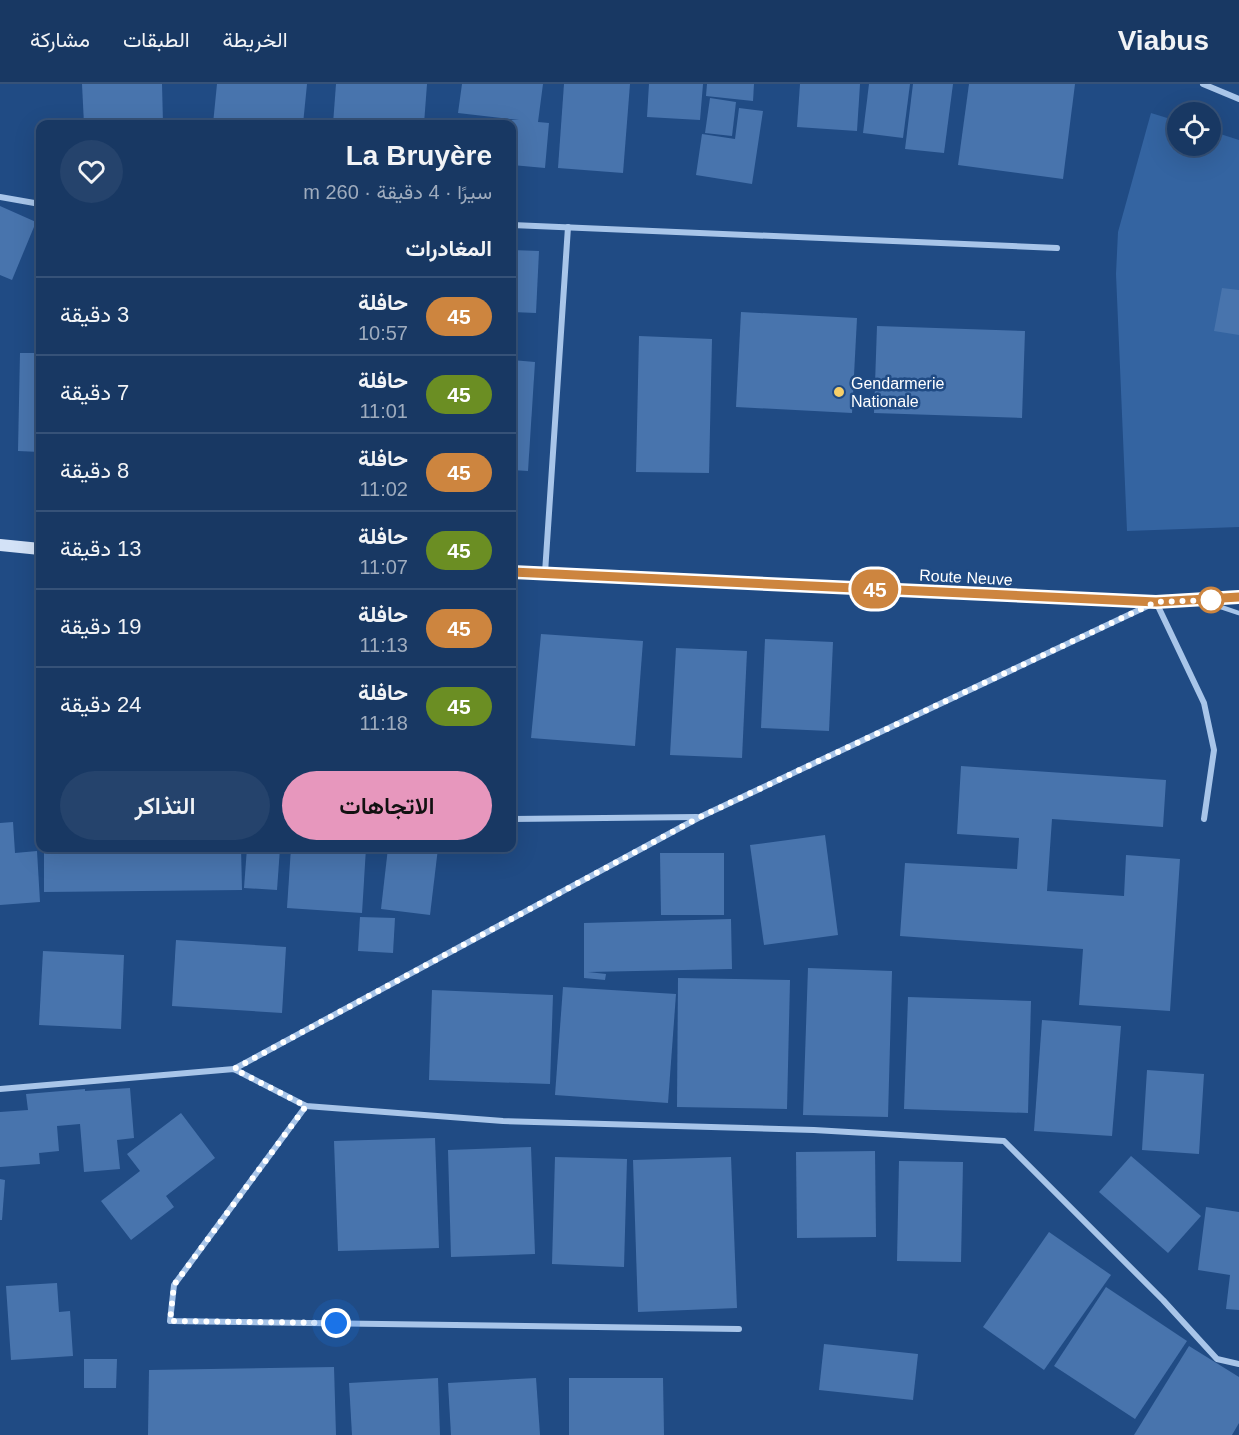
<!DOCTYPE html>
<html lang="ar">
<head>
<meta charset="utf-8">
<style>
	:root { --surface:#183863; --page:#25436c; --text:#f1f3f6; --muted:#9facbe; --line:#365278; --accent:#e797bd }
	body { margin:0; font-family:Helvetica,Vazirmatn,sans-serif; background:var(--page); color:var(--text); direction:rtl; height:100vh; display:flex; flex-direction:column; font-size:22px; white-space:nowrap }
	* { box-sizing:border-box; margin:0 }
	p { font-size:20px; color:var(--muted) }
	.icon { flex:none; width:33px; height:33px; fill:none; stroke:currentColor; stroke-width:2; stroke-linecap:round; stroke-linejoin:round }
	.map { position:relative; flex:1; overflow:hidden; direction:ltr }
	.drawer { position:absolute; left:36px; top:36px; width:480px; height:732px; display:flex; flex-direction:column; background:var(--surface); border-radius:12px; box-shadow:0 6px 24px #0002,0 0 0 2px var(--line); direction:rtl }
	.drawer>* { flex:none }
	.badge { padding:0 12px; border-radius:20px; font-size:21px; line-height:39px }
	.tools { position:absolute; left:1167px; top:18px; display:grid; gap:12px }
	.tools a { display:grid; place-items:center; width:54px; height:54px; border-radius:50%; background:var(--surface); box-shadow:0 6px 24px #0002,0 0 0 2px var(--line); font-size:30px }
	.you { position:absolute; width:30px; height:30px; margin:-15px; border:4px solid #fff; border-radius:50%; background:#1a73e8; box-shadow:0 0 0 9px #1a73e833 }
	.map>.badge { position:absolute; translate:-50% -50%; box-shadow:0 0 0 3px #fff }
	h2 { padding:0 24px; font-size:22px; line-height:54px }
	.round { display:grid; place-items:center; flex:none; width:63px; height:63px; border-radius:32px; background:var(--page) }
	.overview { display:flex; align-items:center; justify-content:space-between; height:102px; padding:0 24px }
	h1 { font-size:28px; font-weight:600; line-height:45px }
	.button { display:flex; gap:12px; margin-top:auto; padding:12px 24px }
	.button a { flex:1; height:69px; border-radius:36px; background:var(--accent); color:#111; font-size:24px; font-weight:600; line-height:69px; text-align:center }
	.button a+a { background:var(--page); color:var(--text) }
	ul { padding:0; list-style:none }
	li { display:flex; align-items:center; gap:18px; height:78px; padding:0 24px; border-top:2px solid var(--line) }
	li div { flex:1 }
	li b { display:block; font-size:22px }
	li em { font-style:normal }
	li .badge { min-width:66px; font-weight:700; text-align:center }
	header { display:flex; align-items:center; gap:36px; box-sizing:border-box; height:84px; padding:0 30px; background:var(--surface); border-bottom:2px solid var(--line) }
	header strong { font-size:28px }
	nav { display:flex; gap:33px; margin-inline-start:auto; font-size:21px }
	.map>svg:first-child { display:block }
	.green { fill:#3464a1 }
	.building { fill:#4874ad }
	.lines { fill:none; stroke-linecap:round; stroke-linejoin:round }
	.service { stroke:#a8c5e9; stroke-width:4.5 }
	.minor { stroke:#a8c5e9; stroke-width:6 }
	.secondary { stroke:#d3e2f7; stroke-width:12 }
	.line-casing { stroke:#fff; stroke-width:14 }
	.line { stroke:#cd853f; stroke-width:9 }
	.walk { stroke:#fff; stroke-width:6; stroke-dasharray:0 10.8 }
	.poi-dot { fill:#f7cf68; stroke:#204b84; stroke-width:2 }
	.stop-dot { fill:#fff; stroke:#cd853f; stroke-width:3 }
	.labels { text-anchor:middle; stroke-width:5; stroke-linejoin:round; paint-order:stroke }
	.poi-label { font-size:16px; fill:#fff; stroke:#204b84; text-anchor:start }
	.street-label { font-size:16px; fill:#fff; stroke:#204b84 }
</style>
</head>
<body>
<header>
<strong>Viabus</strong>
<nav><a>الخريطة</a><a>الطبقات</a><a>مشاركة</a></nav>
</header>
<div class="map">
<svg width="1239" height="1351" viewBox="0 0 1239 1351">
	<rect width="100%" height="100%" fill="#204b84"/>
	<path class="green" d="M1151,29L1177,37L1178,62H1210L1211,47L1239,56V443L1127,447L1116,190L1118,148Z"/>
	<g class="building">
		<path d="M82,0H162L163,40H84Z"/>
		<path d="M217,0H307L303,40H213Z"/>
		<path d="M336,0H427L424,40H333Z"/>
		<path d="M462,0H543L538,38L549,39L545,84L512,81V40H504V36H519L458,29Z"/>
		<path d="M564,0H630L623,89L558,84Z"/>
		<path d="M649,0H703L700,36L647,33Z"/>
		<path d="M707,0H754L753,17L706,12Z"/>
		<path d="M800,0H860L857,47L797,43Z"/>
		<path d="M869,0H910L903,54L863,49Z"/>
		<path d="M913,0H953L944,69L905,65Z"/>
		<path d="M969,0H1075L1063,95L958,81Z"/>
		<path d="M710,14L736,18L732,52L705,49Z"/>
		<path d="M739,24L763,27L752,100L696,91L702,50L735,55Z"/>
		<path d="M0,122L36,138L12,196L0,191Z"/>
		<path d="M512,166L539,167L536,229L512,228Z"/>
		<path d="M1222,204L1239,206V251L1214,247Z"/>
		<path d="M741,228L857,234L852,329L736,323Z"/>
		<path d="M877,242L1025,247L1022,334L874,329Z"/>
		<path d="M639,252L712,255L709,389L636,388Z"/>
		<path d="M20,269H40V368L18,367Z"/>
		<path d="M512,276L535,278L528,387L512,386Z"/>
		<path d="M541,550L643,557L635,662L531,654Z"/>
		<path d="M765,555L833,558L829,647L761,644Z"/>
		<path d="M676,564L747,567L742,674L670,671Z"/>
		<path d="M961,682L1166,696L1163,743L1052,735L1047,807L1124,812L1126,771L1180,775L1170,927L1079,921L1083,865L900,852L905,779L1017,785L1019,754L957,750Z"/>
		<path d="M13,738L15,769L37,767L40,818L0,821V739Z"/>
		<path d="M825,751L838,851L764,861L750,761Z"/>
		<path d="M44,764H241L242,806L44,808Z"/>
		<path d="M247,764H280L277,806L244,804Z"/>
		<path d="M291,764H366L362,829L287,824Z"/>
		<path d="M388,764H438L430,831L381,825Z"/>
		<path d="M660,769H724V831H661Z"/>
		<path d="M360,833L395,834L393,869L358,867Z"/>
		<path d="M731,835L732,885L588,888L606,890L605,896L584,894V839Z"/>
		<path d="M176,856L286,863L282,929L172,922Z"/>
		<path d="M43,867L124,871L121,945L39,941Z"/>
		<path d="M808,884L892,887L888,1033L803,1031Z"/>
		<path d="M678,894L790,896L787,1025L677,1023Z"/>
		<path d="M563,903L676,910L668,1019L555,1011Z"/>
		<path d="M432,906L553,911L550,1000L429,996Z"/>
		<path d="M908,913L1031,917L1028,1029L904,1025Z"/>
		<path d="M1042,936L1121,942L1112,1052L1034,1047Z"/>
		<path d="M1147,986L1204,990L1199,1070L1142,1066Z"/>
		<path d="M130,1004L134,1054L117,1056L120,1085L84,1088L80,1040L57,1042L59,1067L39,1069L40,1080L0,1083V1028L28,1026L26,1010L85,1005V1007Z"/>
		<path d="M181,1029L215,1074L166,1112L174,1123L131,1156L101,1117L140,1087L127,1070Z"/>
		<path d="M435,1054L439,1164L338,1167L334,1057Z"/>
		<path d="M531,1063L535,1170L451,1173L448,1066Z"/>
		<path d="M875,1067L876,1153L797,1154L796,1068Z"/>
		<path d="M1131,1072L1201,1132L1168,1169L1099,1108Z"/>
		<path d="M555,1073L627,1075L624,1183L552,1180Z"/>
		<path d="M731,1073L737,1224L638,1228L633,1076Z"/>
		<path d="M899,1077L963,1078L961,1178L897,1177Z"/>
		<path d="M0,1095L5,1096L2,1136H0Z"/>
		<path d="M1206,1123L1239,1128V1226L1226,1225L1230,1191L1198,1186Z"/>
		<path d="M1049,1148L1111,1191L1044,1286L983,1243Z"/>
		<path d="M57,1199L59,1228L70,1227L73,1272L11,1276L6,1202Z"/>
		<path d="M1106,1203L1187,1257L1135,1335L1054,1282Z"/>
		<path d="M824,1260L918,1270L913,1316L819,1306Z"/>
		<path d="M1189,1262L1239,1293V1339L1232,1351H1134Z"/>
		<path d="M84,1275H117L116,1304H84Z"/>
		<path d="M334,1283L336,1351H148L149,1286Z"/>
		<path d="M438,1294L440,1351H352L349,1299Z"/>
		<path d="M536,1294L540,1351H451L448,1299Z"/>
		<path d="M569,1294H663L664,1351H569Z"/>
	</g>
	<g class="lines">
		<path class="service" d="M1209,519L1239,529"/>
		<g class="minor">
			<path d="M1203,0L1239,15"/>
			<path d="M0,113L40,120"/>
			<path d="M512,141L1057,164"/>
			<path d="M545,489L568,143"/>
			<path d="M512,735L697,733"/>
			<path d="M234,985L700,733L1156,518L1204,619L1214,666L1204,735"/>
			<path d="M0,1005L234,985L306,1022L503,1037L814,1046L1004,1057L1163,1216L1217,1275L1239,1280"/>
			<path d="M306,1022L174,1201L170,1237L739,1245"/>
		</g>
		<g class="secondary">
			<path d="M0,461L40,465"/>
			<path d="M512,488L1156,518L1239,513"/>
		</g>
	</g>
	<g class="lines">
		<defs>
			<path id="line" d="M512,488L1156,518L1239,513"/>
		</defs>
		<use href="#line" class="line-casing"/>
		<use href="#line" class="line"/>
		<path class="walk" d="M336,1239L170,1237L174,1201L306,1022L234,985L700,733L1156,518L1211,516"/>
	</g>
	<circle class="poi-dot" cx="839" cy="308" r="6"/>
	<circle class="stop-dot" cx="1211" cy="516" r="12"/>
	<g class="labels">
		<g class="poi-label">
			<text x="851" y="305">Gendarmerie<tspan x="851" dy="18">Nationale</tspan></text>
		</g>
		<g class="street-label">
			<text transform="translate(966 493) rotate(3)" y="6">Route Neuve</text>
		</g>
	</g>
</svg>
<div class="tools">
<a><svg class="icon" aria-label="locate" viewBox="0 0 24 24"><circle cx="12" cy="12" r="6"/><path d="M12 2v4M12 18v4M2 12h4M18 12h4"/></svg></a>
</div>
<div class="you" style="left:336px;top:1239px"></div>
<b class="badge" style="left:875px;top:505px;background:#cd853f;color:#fff">45</b>
<section class="drawer">
<div class="overview"><div><h1>La Bruyère</h1><p>سيرًا · 4 دقيقة · 260 m</p></div><a class="round"><svg class="icon" aria-label="heart" viewBox="0 0 24 24"><path d="M12 20l-8-8c-3-5 5-10 8-4 3-6 11-1 8 4z"/></svg></a></div>
<h2>المغادرات</h2>
<ul>
<li><span class="badge" style="background:#cd853f;color:#fff">45</span><div><b>حافلة</b><p>10:57</p></div><em>3 دقيقة</em></li>
<li><span class="badge" style="background:#6b8e23;color:#fff">45</span><div><b>حافلة</b><p>11:01</p></div><em>7 دقيقة</em></li>
<li><span class="badge" style="background:#cd853f;color:#fff">45</span><div><b>حافلة</b><p>11:02</p></div><em>8 دقيقة</em></li>
<li><span class="badge" style="background:#6b8e23;color:#fff">45</span><div><b>حافلة</b><p>11:07</p></div><em>13 دقيقة</em></li>
<li><span class="badge" style="background:#cd853f;color:#fff">45</span><div><b>حافلة</b><p>11:13</p></div><em>19 دقيقة</em></li>
<li><span class="badge" style="background:#6b8e23;color:#fff">45</span><div><b>حافلة</b><p>11:18</p></div><em>24 دقيقة</em></li>
</ul>
<div class="button"><a>الاتجاهات</a><a>التذاكر</a></div>
</section>
</div>
</body>
</html>
